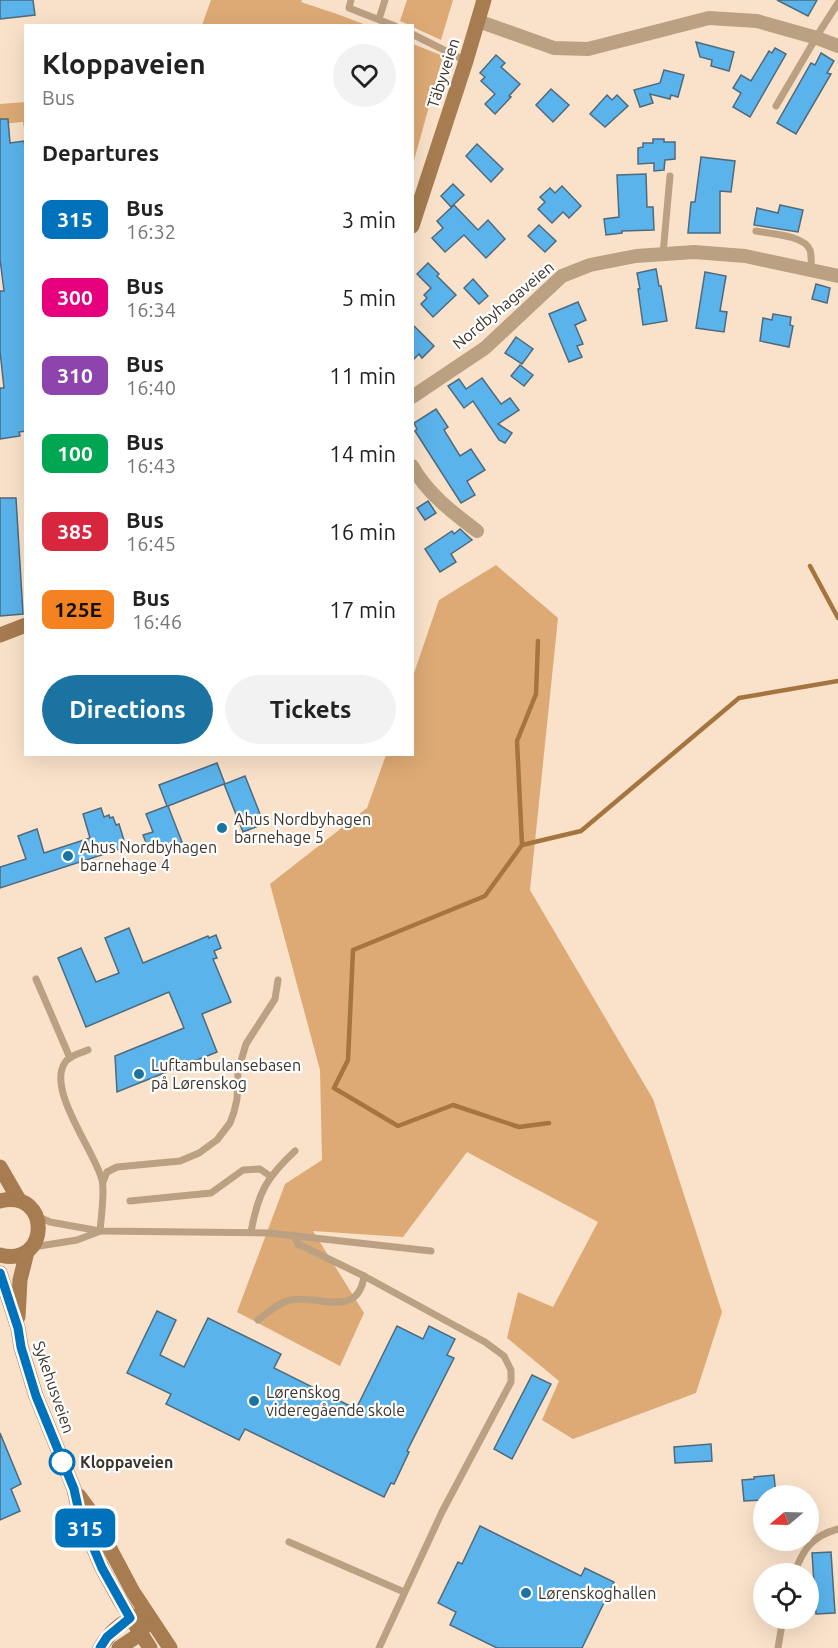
<!DOCTYPE html>
<html lang="en">
<head>
<meta charset="utf-8">
<style>
	:root { --surface:#fff; --page:#f2f2f2; --text:#222; --muted:#767676; --accent:#1b73a2 }
	body { margin:0; font-family:Ubuntu,sans-serif; background:var(--page); color:var(--text); height:100vh; display:flex; flex-direction:column; font-size:22px; white-space:nowrap }
	* { box-sizing:border-box; margin:0 }
	p { font-size:20px; color:var(--muted) }
	.icon { flex:none; width:33px; height:33px; fill:none; stroke:currentColor; stroke-width:2; stroke-linecap:round; stroke-linejoin:round }
	.map { position:relative; flex:1; overflow:hidden }
	.panel { position:absolute; left:24px; top:24px; width:390px; height:732px; display:flex; flex-direction:column; background:var(--surface); border-radius:0px; box-shadow:0 6px 24px #0002 }
	.panel>* { flex:none }
	.badge { padding:0 12px; border-radius:9px; font-size:21px; line-height:39px }
	.needle { width:39px; rotate:251deg }
	.fabs { position:absolute; left:753px; top:1485px; display:grid; gap:12px }
	.fabs a { display:grid; place-items:center; width:66px; height:66px; border-radius:50%; background:var(--surface); box-shadow:0 6px 24px #0002; font-size:30px }
	.map>.badge { position:absolute; translate:-50% -50%; box-shadow:0 0 0 3px #fff }
	h2 { padding:0 18px; font-size:22px; line-height:54px }
	.round { display:grid; place-items:center; flex:none; width:63px; height:63px; border-radius:32px; background:var(--page) }
	.summary { display:flex; align-items:center; justify-content:space-between; height:102px; padding:0 18px }
	h1 { font-size:28px; font-weight:700; line-height:45px }
	.primary-button { display:flex; gap:12px; margin-top:auto; padding:12px 18px }
	.primary-button a { flex:1; height:69px; border-radius:36px; background:var(--accent); color:#fff; font-size:24px; font-weight:700; line-height:69px; text-align:center }
	.primary-button a+a { background:var(--page); color:var(--text) }
	ul { padding:0; list-style:none }
	li { display:flex; align-items:center; gap:18px; height:78px; padding:0 18px }
	li div { flex:1 }
	li b { display:block; font-size:22px }
	li em { font-style:normal }
	li .badge { min-width:66px; font-weight:700; text-align:center }
	.map>svg:first-child { display:block }
	.green { fill:#ddaa75 }
	.lines { fill:none; stroke-linecap:round; stroke-linejoin:round }
	.stream { stroke:#a5753f; stroke-width:4.5 }
	.building { fill:#5ab3eb; stroke:#506a7c; stroke-width:1.5 }
	.lane { stroke:#bca082; stroke-width:7 }
	.street { stroke:#bca082; stroke-width:14 }
	.secondary { stroke:#a67c50; stroke-width:15 }
	.line-casing { stroke:#fff; stroke-width:14 }
	.line { stroke:#0072bc; stroke-width:9 }
	.poi-dot { fill:#1b73a2; stroke:#fff; stroke-width:2 }
	.stop-dot { fill:#fff; stroke:#0072bc; stroke-width:3 }
	.labels { text-anchor:middle; stroke-width:4.5; stroke-linejoin:round; paint-order:stroke }
	.street-label { font-size:16px; fill:#3d342a; stroke:#fff }
	.poi-label { font-size:16px; fill:#3d342a; stroke:#fff; text-anchor:start }
	.stop-label { font-size:16px; font-weight:bold; fill:#3d342a; stroke:#fff; text-anchor:start }
</style>
</head>
<body>
<div class="map">
<svg width="838" height="1648" viewBox="0 0 838 1648">
	<rect width="100%" height="100%" fill="#fae2ca"/>
	<g class="green">
		<path d="M211,0H302L301,2L337,14L366,25H202Z"/>
		<path d="M407,0H453L441,40L413,27L412,26L400,21Z"/>
		<path d="M413,44L443,56L413,164Z"/>
		<path d="M25,102V137L23,122L0,124V104Z"/>
		<path d="M496,565L558,618L530,890L653,1099L722,1312L696,1393L573,1439L542,1420L559,1381L507,1338L518,1292L553,1307L598,1222L467,1152L403,1237L313,1231L364,1313L340,1366L237,1312L285,1184L322,1160L320,1070L270,884L367,808L386,755L412,754L413,676L439,600Z"/>
	</g>
	<g class="lines">
		<g class="stream">
			<path d="M810,566L838,618"/>
			<path d="M522,845L517,741L536,694L538,641"/>
			<path d="M549,1123L519,1127L453,1105L398,1126L334,1088L348,1060L353,950L485,896L522,845L581,831L739,698L838,681"/>
		</g>
	</g>
	<g class="building">
		<path d="M0,0H33L35,15L0,19Z"/>
		<path d="M777,0H817L808,16Z"/>
		<path d="M696,42L734,52L729,71L711,66L712,60L700,57Z"/>
		<path d="M775,48L786,54L750,117L733,107L741,93L733,88L741,75L751,81L769,51L772,53Z"/>
		<path d="M821,53L834,61L827,73L831,74L796,134L777,123L811,63L815,65Z"/>
		<path d="M496,55L505,63L501,67L520,84L509,96L511,97L495,114L485,104L495,94L481,81L485,77L480,73Z"/>
		<path d="M664,70L684,75L678,97L671,95L670,99L650,94L653,103L640,107L634,90L660,83Z"/>
		<path d="M551,89L569,105L553,122L536,105Z"/>
		<path d="M607,95L612,100L617,95L628,106L605,127L590,114Z"/>
		<path d="M0,119H8L10,143L24,141L26,154V431L19,432L20,436L0,439V388H4L0,351V291H4L0,259Z"/>
		<path d="M653,139H664V142H675V159L665,160L664,170L654,171V163L638,164V148L643,147V143H653Z"/>
		<path d="M477,144L503,169L491,182L466,156Z"/>
		<path d="M701,157L735,161L731,192L720,191V233H688L691,202H695Z"/>
		<path d="M646,174L647,207H653L654,230L622,231V233L606,235L604,219L619,217L617,175Z"/>
		<path d="M453,184L464,195L451,207L441,196Z"/>
		<path d="M562,186L581,206L569,218L563,212L552,223L538,209L545,202L540,197L550,188L555,193Z"/>
		<path d="M454,205L478,230L488,220L505,239L486,258L464,235L445,252L432,238L443,228L437,221Z"/>
		<path d="M780,205L803,210L798,232L754,225L757,208L778,213Z"/>
		<path d="M539,225L556,241L545,252L528,236Z"/>
		<path d="M428,263L439,274L437,276L456,295L433,317L421,304L427,298L424,295L431,288L417,274Z"/>
		<path d="M656,269L659,286H661L667,321L643,325L638,289H640L637,273Z"/>
		<path d="M705,272L726,276L720,311L727,312L724,332L696,328Z"/>
		<path d="M473,279L488,296L479,304L464,288Z"/>
		<path d="M816,284L830,288L827,303L812,299Z"/>
		<path d="M578,302L586,320L575,325L583,344L577,346L582,357L569,362L549,314Z"/>
		<path d="M773,314L791,317L790,325L793,326L789,347L760,341L763,318L772,320Z"/>
		<path d="M412,324L434,346L422,358L419,354L412,361Z"/>
		<path d="M516,337L533,349L522,364L505,353Z"/>
		<path d="M520,365L533,375L524,386L511,376Z"/>
		<path d="M482,378L501,404L510,398L519,410L498,424L512,433L505,443L499,440L473,401L464,408L448,386L459,379L466,389Z"/>
		<path d="M436,409L448,427L444,430L460,456L471,449L485,470L467,481L475,495L461,503L415,431L417,429L414,423Z"/>
		<path d="M0,498H16L23,614L0,616Z"/>
		<path d="M428,501L436,513L425,520L417,508Z"/>
		<path d="M460,529L472,540L451,554L456,562L440,572L425,549L452,531L454,534Z"/>
		<path d="M217,763L225,784L245,776L264,824L243,832L224,784L168,806L182,842L160,850L158,844L148,848L143,835L153,832L146,814L167,806L159,785Z"/>
		<path d="M101,808L104,817L109,815L110,818L113,817L116,825L119,824L126,847L0,888V867L26,859L18,836L37,829L44,853L90,838L83,814Z"/>
		<path d="M129,928L143,963L208,936L209,938L216,935L221,948L214,951L217,958L213,959L231,1002L202,1014L217,1052L117,1092L115,1056L184,1028L169,992L86,1027L58,958L81,948L96,982L119,973L105,938Z"/>
		<path d="M157,1311L176,1320L160,1355L184,1367L208,1318L281,1354L274,1368L356,1409L397,1326L423,1339L429,1326L455,1339L447,1355L454,1358L407,1451L409,1452L394,1484L391,1483L384,1497L245,1429L239,1440L166,1404L171,1394L127,1373Z"/>
		<path d="M532,1375L551,1384L512,1459L494,1449Z"/>
		<path d="M0,1433L21,1484L11,1489L20,1511L0,1520Z"/>
		<path d="M711,1444L712,1461L675,1463L674,1447Z"/>
		<path d="M774,1475L776,1496H764L762,1500L744,1501L742,1480L754,1479V1477Z"/>
		<path d="M480,1526L581,1576L585,1568L614,1582L582,1648H497L450,1625L456,1612L438,1603L458,1562L462,1564Z"/>
		<path d="M831,1552L835,1613L816,1614L812,1553Z"/>
	</g>
	<g class="lines">
		<g class="lane">
			<path d="M351,0L349,8L395,26"/>
			<path d="M379,19L385,0"/>
			<path d="M412,34L466,61"/>
			<path d="M776,106L820,31L838,3"/>
			<path d="M756,231C771,234 804,235 810,250C812,256 811,264 811,270"/>
			<path d="M663,254L670,176"/>
			<path d="M36,979L70,1058"/>
			<path d="M88,1050C81,1053 72,1055 67,1060C43,1086 95,1151 102,1180C105,1192 101,1218 100,1231"/>
			<path d="M103,1182L107,1172L117,1167L180,1161L199,1153L217,1140L230,1123L234,1112L237,1099L238,1071L246,1044L275,999L278,980"/>
			<path d="M130,1201L211,1193L243,1170L260,1169L270,1176"/>
			<path d="M37,1216L50,1222L100,1231L269,1233L431,1251"/>
			<path d="M251,1232C258,1193 266,1178 295,1151"/>
			<path d="M294,1235L298,1244L364,1276L485,1342L504,1356L511,1370V1382L442,1512L379,1648"/>
			<path d="M33,1247L77,1240L98,1232"/>
			<path d="M258,1320C267,1313 278,1303 290,1300C317,1294 358,1320 364,1276"/>
			<path d="M289,1542L404,1592"/>
			<path d="M794,1574C803,1549 812,1536 838,1529"/>
			<path d="M778,1648L783,1618"/>
		</g>
		<g class="street">
			<path d="M478,21L554,48L588,49L709,18L757,21L817,38L838,46"/>
			<path d="M412,397L485,348L562,276L590,265L636,256L694,252L745,256L838,276"/>
			<path d="M412,466C427,493 452,512 477,531"/>
		</g>
		<g class="secondary">
			<path d="M412,226L466,61L484,0"/>
			<path d="M0,635L26,625"/>
			<path d="M0,1167L19,1200"/>
			<path d="M0,1201C51,1188 51,1268 0,1255"/>
			<path d="M0,1273L18,1328L21,1347L36,1396L74,1489L80,1516L102,1568L119,1599L150,1648"/>
			<path d="M18,1317L20,1280L27,1252"/>
			<path d="M79,1496L90,1511L133,1592L170,1648"/>
			<path d="M100,1648C109,1633 122,1621 139,1615"/>
			<path d="M119,1648L140,1634L145,1625"/>
		</g>
	</g>
	<g class="lines">
		<defs>
			<path id="line" d="M0,1273L18,1328L21,1347L36,1396L74,1489L80,1516L102,1568L130,1618L107,1637L100,1648"/>
		</defs>
		<use href="#line" class="line-casing"/>
		<use href="#line" class="line"/>
	</g>
	<g class="poi-dot">
		<circle cx="222" cy="828" r="6"/>
		<circle cx="68" cy="856" r="6"/>
		<circle cx="139" cy="1074" r="6"/>
		<circle cx="254" cy="1401" r="6"/>
		<circle cx="526" cy="1593" r="6"/>
	</g>
	<circle class="stop-dot" cx="62" cy="1462" r="12"/>
	<g class="labels">
		<g class="street-label">
			<text transform="translate(443 73) rotate(-72)" y="6">Täbyveien</text>
			<text transform="translate(503 305) rotate(-40)" y="6">Nordbyhagaveien</text>
			<text transform="translate(54 1387) rotate(71)" y="6">Sykehusveien</text>
		</g>
		<g class="poi-label">
			<text x="234" y="825">Ahus Nordbyhagen<tspan x="234" dy="18">barnehage 5</tspan></text>
			<text x="80" y="853">Ahus Nordbyhagen<tspan x="80" dy="18">barnehage 4</tspan></text>
			<text x="151" y="1071">Luftambulansebasen<tspan x="151" dy="18">på Lørenskog</tspan></text>
			<text x="266" y="1398">Lørenskog<tspan x="266" dy="18">videregående skole</tspan></text>
			<text x="538" y="1599">Lørenskoghallen</text>
		</g>
		<g class="stop-label">
			<text x="80" y="1468">Kloppaveien</text>
		</g>
	</g>
</svg>
<div class="fabs">
<a><svg class="needle" viewBox="-14 -14 28 28"><path d="M0-13l5 13h-10z" fill="#e53935"/><path d="M0 13l5-13h-10z" fill="#767676"/></svg></a>
<a><svg class="icon" aria-label="locate" viewBox="0 0 24 24"><circle cx="12" cy="12" r="6"/><path d="M12 2v4M12 18v4M2 12h4M18 12h4"/></svg></a>
</div>
<b class="badge" style="left:85px;top:1528px;background:#0072bc;color:#fff">315</b>
<section class="panel">
<div class="summary"><div><h1>Kloppaveien</h1><p>Bus</p></div><a class="round"><svg class="icon" aria-label="heart" viewBox="0 0 24 24"><path d="M12 20l-8-8c-3-5 5-10 8-4 3-6 11-1 8 4z"/></svg></a></div>
<h2>Departures</h2>
<ul>
<li><span class="badge" style="background:#0072bc;color:#fff">315</span><div><b>Bus</b><p>16:32</p></div><em>3 min</em></li>
<li><span class="badge" style="background:#e6007e;color:#fff">300</span><div><b>Bus</b><p>16:34</p></div><em>5 min</em></li>
<li><span class="badge" style="background:#8e44ad;color:#fff">310</span><div><b>Bus</b><p>16:40</p></div><em>11 min</em></li>
<li><span class="badge" style="background:#00a651;color:#fff">100</span><div><b>Bus</b><p>16:43</p></div><em>14 min</em></li>
<li><span class="badge" style="background:#d7263d;color:#fff">385</span><div><b>Bus</b><p>16:45</p></div><em>16 min</em></li>
<li><span class="badge" style="background:#f58220;color:#111">125E</span><div><b>Bus</b><p>16:46</p></div><em>17 min</em></li>
</ul>
<div class="primary-button"><a>Directions</a><a>Tickets</a></div>
</section>
</div>
</body>
</html>
